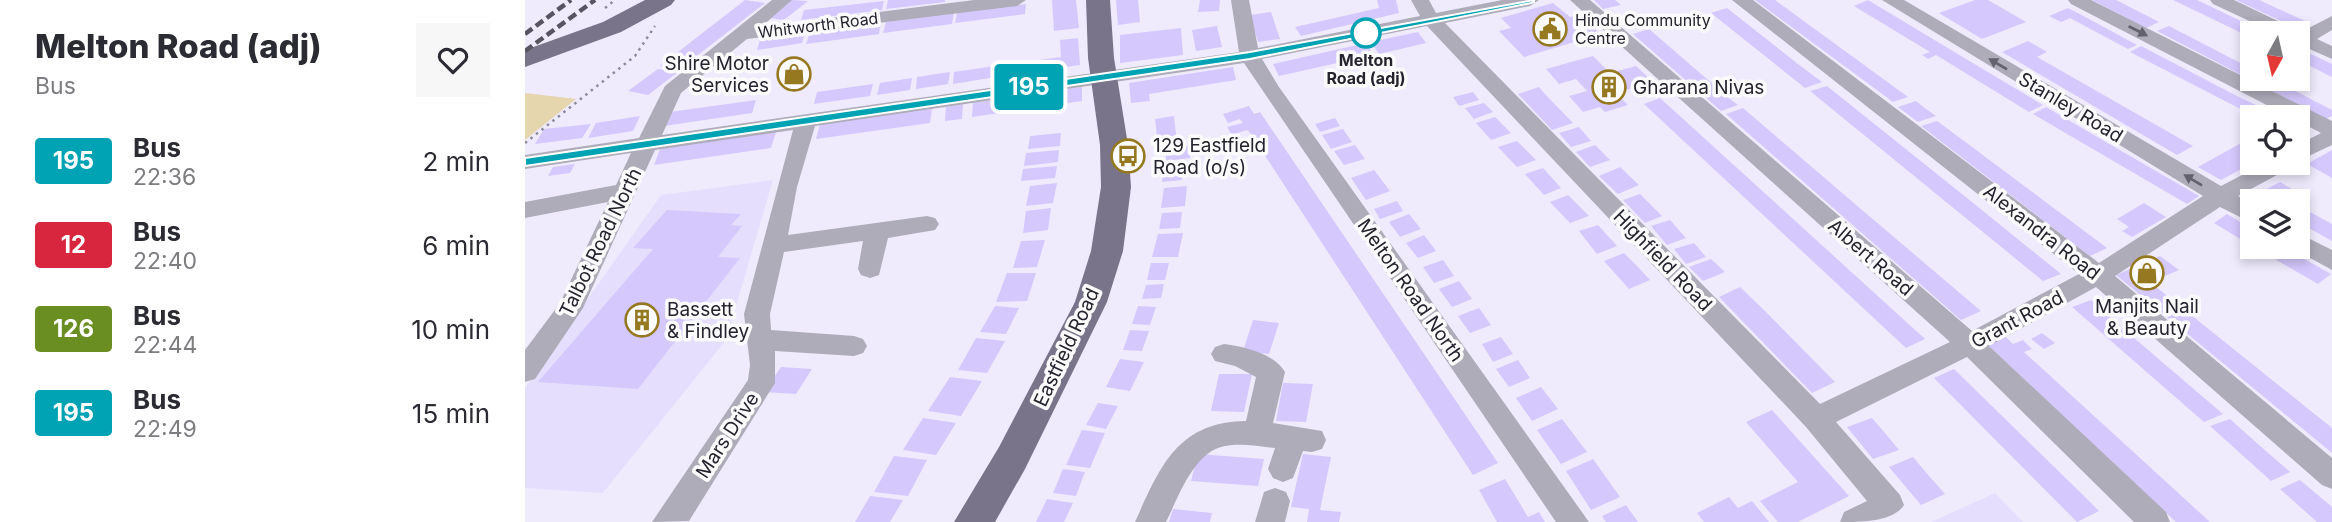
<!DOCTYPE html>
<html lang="en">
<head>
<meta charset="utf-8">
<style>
	:root { --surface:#fff; --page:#f7f7f7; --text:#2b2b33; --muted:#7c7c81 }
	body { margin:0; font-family:Inter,sans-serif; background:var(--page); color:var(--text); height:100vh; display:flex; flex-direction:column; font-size:26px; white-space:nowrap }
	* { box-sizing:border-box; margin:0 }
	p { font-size:23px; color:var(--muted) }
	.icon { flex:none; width:38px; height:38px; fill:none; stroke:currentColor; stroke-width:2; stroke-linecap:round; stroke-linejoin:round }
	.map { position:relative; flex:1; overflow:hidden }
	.sheet { display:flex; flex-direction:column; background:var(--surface); width:525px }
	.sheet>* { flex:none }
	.badge { padding:0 14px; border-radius:5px; font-size:24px; line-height:46px }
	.needle { width:46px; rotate:188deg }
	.controls { position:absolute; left:1715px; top:21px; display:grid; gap:14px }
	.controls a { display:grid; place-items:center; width:70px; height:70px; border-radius:0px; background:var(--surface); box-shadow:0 4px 10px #0003; font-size:35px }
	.map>.badge { position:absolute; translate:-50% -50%; box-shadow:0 0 0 4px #fff }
	.round { display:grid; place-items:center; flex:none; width:74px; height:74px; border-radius:0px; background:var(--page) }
	.summary { display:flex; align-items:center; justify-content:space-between; height:119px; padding:0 35px }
	h1 { font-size:33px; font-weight:800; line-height:52px }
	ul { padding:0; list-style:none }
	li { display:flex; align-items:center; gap:21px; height:84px; padding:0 35px }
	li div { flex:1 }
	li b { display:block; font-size:26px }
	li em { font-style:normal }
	li .badge { min-width:77px; font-weight:700; text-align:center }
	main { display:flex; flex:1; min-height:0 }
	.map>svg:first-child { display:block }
	.built { fill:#e5dffd }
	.green { fill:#e5d6ae }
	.building { fill:#d5c8fd }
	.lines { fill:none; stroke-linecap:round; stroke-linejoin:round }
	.path { stroke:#8d8a99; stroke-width:2.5; stroke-dasharray:2.5 4.5; stroke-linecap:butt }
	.minor { fill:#aeacb9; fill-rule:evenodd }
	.major { fill:#7a748b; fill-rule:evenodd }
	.rail { stroke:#575561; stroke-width:4.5; stroke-dasharray:9 4.5; stroke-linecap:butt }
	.oneway { fill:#63616d }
	.line { fill:#00a3b4; stroke:#fff; stroke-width:2 }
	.stop-dot { fill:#fff; stroke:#00a3b4; stroke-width:3.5 }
	.labels { text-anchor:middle; stroke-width:7; stroke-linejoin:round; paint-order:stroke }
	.far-poi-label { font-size:16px; fill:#25232e; stroke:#fbfbfb; text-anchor:start }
	.far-street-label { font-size:16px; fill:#25232e; stroke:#fbfbfb }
	.far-stop-label { font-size:16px; font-weight:bold; fill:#25232e; stroke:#fbfbfb }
	.poi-label { font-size:19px; fill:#25232e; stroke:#fbfbfb; text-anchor:start }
	.street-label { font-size:19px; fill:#25232e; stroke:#fbfbfb }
</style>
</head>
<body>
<main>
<section class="sheet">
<div class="summary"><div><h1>Melton Road (adj)</h1><p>Bus</p></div><a class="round"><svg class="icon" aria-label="heart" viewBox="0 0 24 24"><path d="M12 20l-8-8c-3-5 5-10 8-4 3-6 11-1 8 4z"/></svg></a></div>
<ul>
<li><span class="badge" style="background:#00a3b4;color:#fff">195</span><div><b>Bus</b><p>22:36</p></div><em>2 min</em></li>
<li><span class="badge" style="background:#d7263d;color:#fff">12</span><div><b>Bus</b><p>22:40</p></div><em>6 min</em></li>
<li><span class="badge" style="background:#6b8e23;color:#fff">126</span><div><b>Bus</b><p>22:44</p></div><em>10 min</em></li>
<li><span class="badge" style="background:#00a3b4;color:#fff">195</span><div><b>Bus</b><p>22:49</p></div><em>15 min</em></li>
</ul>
</section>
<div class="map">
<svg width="1807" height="522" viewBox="0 0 1807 522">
	<rect width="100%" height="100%" fill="#efebfd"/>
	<g class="built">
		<path d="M248,180L201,340L78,493L0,488V388L136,195Z"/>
		<path d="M1470,493L1498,522H1406Z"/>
	</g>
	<path class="green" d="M0,93L51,99L0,140Z"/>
	<g class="building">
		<path d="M220,0L240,3L155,69L135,66Z"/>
		<path d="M266,0L283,1L259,20L244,18Z"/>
		<path d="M363,0H420V2L361,9Z"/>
		<path d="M527,0H551L554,28L529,31Z"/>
		<path d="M591,0H613L615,22L593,25Z"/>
		<path d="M675,0H695L694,11L673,12Z"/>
		<path d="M852,0H871L874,13L776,36L770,27L854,8Z"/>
		<path d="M1069,0H1090L1096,5L1078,9Z"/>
		<path d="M1230,0H1250L1383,97L1368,102Z"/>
		<path d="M1343,0L1436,56L1518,105L1504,112L1411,55L1403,59L1397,55L1405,52L1329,6Z"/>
		<path d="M1450,0H1463L1501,22L1457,39L1414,13Z"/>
		<path d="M1567,0H1591L1634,22L1621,28Z"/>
		<path d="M1648,0H1672L1741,33H1727V38Z"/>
		<path d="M1711,0H1734L1780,21L1769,27Z"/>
		<path d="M359,1L357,10L276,20L279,10Z"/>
		<path d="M1028,3L1045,17L1054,15L1076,34L999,57L974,31L986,28L976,18Z"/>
		<path d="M501,4L500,14L430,23L432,13Z"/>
		<path d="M1202,8L1273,64L1297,82L1280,88L1186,13Z"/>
		<path d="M1543,8L1564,19L1612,45L1603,49L1545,18L1536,22L1524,16Z"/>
		<path d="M746,12L755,39L733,42L725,15Z"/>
		<path d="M429,13L427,24L358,33L361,22Z"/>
		<path d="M356,22L354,34L281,44L285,32Z"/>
		<path d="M692,26L697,47L671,51L667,30Z"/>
		<path d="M1644,26L1727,69V79H1747L1807,110V116L1801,119L1632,31Z"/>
		<path d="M656,28L658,55L595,63V35Z"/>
		<path d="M1124,29L1205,99L1213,105L1196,111L1108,34Z"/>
		<path d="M893,32L901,43L854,54L846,42Z"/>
		<path d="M280,33L277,43L232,50L235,40Z"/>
		<path d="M553,38L555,65L485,75L486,64L536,57L535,40Z"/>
		<path d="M1503,41L1522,52L1512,57L1668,146L1652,155L1477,52Z"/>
		<path d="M841,43L848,55L754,76L748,64Z"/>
		<path d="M1616,46L1710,95L1756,117H1731L1605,52Z"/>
		<path d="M1773,48L1807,64V77L1773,60Z"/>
		<path d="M1068,56L1085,73L1111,66L1128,82L1091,93L1103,105L1080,112L1075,107L1058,112L1044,96L1062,91L1051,79L1034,84L1021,69Z"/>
		<path d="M483,64V75L428,84L429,72Z"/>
		<path d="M708,67L711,80L624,94L625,101L606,103L604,83Z"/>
		<path d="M133,69L153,72L123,95L103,91Z"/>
		<path d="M425,72L423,84L391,89L392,77Z"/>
		<path d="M387,78L385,90L352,95L355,83Z"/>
		<path d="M348,84L345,96L289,104L292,92Z"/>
		<path d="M1302,86L1447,202L1536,274L1518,281L1285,91Z"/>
		<path d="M557,87V101L447,117L448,103Z"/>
		<path d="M1014,87L1019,93L1048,123L1027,130L993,94Z"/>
		<path d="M948,92L954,100L934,106L928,97Z"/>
		<path d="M1135,98L1300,248L1400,339L1381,348L1119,104Z"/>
		<path d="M231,100L227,113L139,126L145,112Z"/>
		<path d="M1391,101L1401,109L1411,116L1393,122L1373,107Z"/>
		<path d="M959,103L968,112L949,119L940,108Z"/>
		<path d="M438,104L437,119L420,121L421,107Z"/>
		<path d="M724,106L729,114L735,112L973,463L948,475L726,134L722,130L707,135L702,127L718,123L715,119L703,123L698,114Z"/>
		<path d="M1521,107L1574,138L1674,196L1662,204L1508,114Z"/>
		<path d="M1218,108L1330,204L1456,311L1436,320L1201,114Z"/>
		<path d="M407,109L405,123L291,139L295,124Z"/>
		<path d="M115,116L108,131L63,138L71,123Z"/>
		<path d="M649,116L652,143L633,146L630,119Z"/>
		<path d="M970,117L986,133L966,140L951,123Z"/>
		<path d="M810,118L815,126L795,132L790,124Z"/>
		<path d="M1412,121L1431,135L1582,248L1565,256L1396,126Z"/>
		<path d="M66,124L57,138L10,144L19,129Z"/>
		<path d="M1054,127L1066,141L1046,147L1034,133Z"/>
		<path d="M818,129L827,142L806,149L797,135Z"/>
		<path d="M251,132L246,148L129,165L135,149Z"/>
		<path d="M536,133L535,146L503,149L505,136Z"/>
		<path d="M1727,137V163L1696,180L1673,167Z"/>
		<path d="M992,141L1011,160L992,167L973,147Z"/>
		<path d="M665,145V158L641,161V148Z"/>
		<path d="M830,145L840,159L819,165L809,151Z"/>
		<path d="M1070,145L1085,160L1065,167L1051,152Z"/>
		<path d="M534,150L533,162L499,166L501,153Z"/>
		<path d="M1807,150V178L1782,164Z"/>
		<path d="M50,164L45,173L23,176L28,167Z"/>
		<path d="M658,164L657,180L637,182L638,166Z"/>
		<path d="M532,166L530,178L496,181L498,169Z"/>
		<path d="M1095,167L1114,185L1093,194L1074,176Z"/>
		<path d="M1018,168L1036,188L1019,195L1000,174Z"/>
		<path d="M849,170L865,191L841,200L826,178Z"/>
		<path d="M1755,182L1786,200L1774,206L1807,224V241L1773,222V201H1737L1728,196Z"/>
		<path d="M532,183L528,203L501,206L505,186Z"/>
		<path d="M662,186L660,206L636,208L639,188Z"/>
		<path d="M1115,194L1137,216L1120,223L1098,200Z"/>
		<path d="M1043,195L1064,216L1045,223L1025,202Z"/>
		<path d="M872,201L878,211L855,219L849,209Z"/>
		<path d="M1619,203L1641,217L1607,237L1597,231L1604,227L1592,219Z"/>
		<path d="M526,208L523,230L498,233L501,211Z"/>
		<path d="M142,210L216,214L206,225L217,226L193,257L215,258L113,389L13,382L128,249L108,248Z"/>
		<path d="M657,212L655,228L634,229L637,213Z"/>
		<path d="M884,214L896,229L875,237L864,222Z"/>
		<path d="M1702,214L1727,229V246L1689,223Z"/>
		<path d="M1145,220L1161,238L1142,245L1126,226Z"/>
		<path d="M1073,225L1092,246L1072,254L1054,231Z"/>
		<path d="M658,233L653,257H627L633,234Z"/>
		<path d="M899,235L911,251L893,258L881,243Z"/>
		<path d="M520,240L512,267L488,268L496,241Z"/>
		<path d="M1169,243L1181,257L1161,264L1149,249Z"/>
		<path d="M1729,247H1758L1806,274L1793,284Z"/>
		<path d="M1099,253L1112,266L1125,280L1104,289L1079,261Z"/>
		<path d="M1635,256L1654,270L1625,282L1807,428V453L1591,275Z"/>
		<path d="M1186,259L1200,272L1178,281L1164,267Z"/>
		<path d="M918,260L929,276L909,283L898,267Z"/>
		<path d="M626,263H644L640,280H622Z"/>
		<path d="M482,273H511L502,301L471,302Z"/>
		<path d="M934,281L947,299L927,307L914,289Z"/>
		<path d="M639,284L636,298L617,299L621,285Z"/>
		<path d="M1215,287L1240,311L1310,382L1287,393L1194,297Z"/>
		<path d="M1566,300L1602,332L1698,414L1679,422L1547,307Z"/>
		<path d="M470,306L494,308L481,334L455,332Z"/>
		<path d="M613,306L631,307L625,325L607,324Z"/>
		<path d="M954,308L966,325L945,333L933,316Z"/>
		<path d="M728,320L754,323L744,354L718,351Z"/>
		<path d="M605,330L624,331L617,351L598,350Z"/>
		<path d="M1517,333L1530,343L1519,349L1506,339Z"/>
		<path d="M976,337L988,354L968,362L957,344Z"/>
		<path d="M1481,337L1488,344L1498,340L1507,349L1499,352L1685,522H1651L1462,344Z"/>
		<path d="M451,338L480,341L462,373L433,370Z"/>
		<path d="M595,359L619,362L605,391L581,387Z"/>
		<path d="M993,360L1005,378L984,387L971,369Z"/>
		<path d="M256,367L287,369L271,394L239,392Z"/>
		<path d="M1429,369L1558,495L1574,511L1552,522L1409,378Z"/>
		<path d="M694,374H727L719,412L686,411Z"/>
		<path d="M425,377L457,381L436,416L403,411Z"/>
		<path d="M758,383L788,384L781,422L751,421Z"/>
		<path d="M1016,387L1033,409L1007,421L991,398Z"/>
		<path d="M573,403L593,406L581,429L561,425Z"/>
		<path d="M1247,410L1324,496L1273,522H1253L1235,501L1273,482L1221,422Z"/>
		<path d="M398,418L431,423L411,455L378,450Z"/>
		<path d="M1347,418L1360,433L1374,450L1348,459L1322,427Z"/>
		<path d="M1037,419L1062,452L1036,464L1012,430Z"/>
		<path d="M1705,419L1734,445L1765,472L1746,481L1685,426Z"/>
		<path d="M557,430L580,433L565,468L541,465Z"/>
		<path d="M673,454L739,459L733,486L666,481Z"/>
		<path d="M778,454L806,457L795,510L816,512L814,522H782L784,509L766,507Z"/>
		<path d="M369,456L402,460L383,496L349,492Z"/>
		<path d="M1388,457L1404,476L1420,494L1396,505L1364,467Z"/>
		<path d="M1068,459L1095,497L1066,510L1041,471Z"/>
		<path d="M538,469L560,472L551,496L528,493Z"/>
		<path d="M980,479L1003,517L1014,512L1020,522H972L954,490Z"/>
		<path d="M1775,480L1807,507V522H1792L1755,489Z"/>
		<path d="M345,496L378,500L365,522H330Z"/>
		<path d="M1204,497L1213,508L1227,501L1244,522H1179L1172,513Z"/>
		<path d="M522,499L548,503L539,522H511Z"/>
		<path d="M1101,505L1113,522H1081L1077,516Z"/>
		<path d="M648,509L687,513L685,522H644Z"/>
	</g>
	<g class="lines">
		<g class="path">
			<path d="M80,8L90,0"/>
			<path d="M0,143L110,56L130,26"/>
		</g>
		<g class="minor">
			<path d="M247,0H267L236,27L449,0H501L492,6L222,39L156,93L137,135L714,52L706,0H724L733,48L895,16L886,0H904L911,13L977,0H1014L1005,6L920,23L1295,404L1425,342L1045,0H1065L1447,331L1554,274L1207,0H1228L1574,263L1678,196L1357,0H1379L1696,186L1740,163H1768L1765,168L1713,196L1727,205V223L1695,207L1590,276L1807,458V489L1797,485L1571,287L1464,346L1641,512L1645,522H1609L1442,357L1311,422L1375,495L1379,505C1368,522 1337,522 1315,522L1319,512L1342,501L1281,427L902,26L737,59L754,87L1064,522H1031L719,63L290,126L272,187L263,235L402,216L410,218L414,224L410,230L363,238L354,275L345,278L336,275L333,269L338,241L259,252L245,314L246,330L329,336L338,339L342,346L338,353L329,356L250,351V383L164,521L127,522L223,380L225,365L219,314L268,130L130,150L58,308L10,379L0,382V350L35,303L83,202L0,218V202L91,185L106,153L0,169V155L114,138L140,86Z"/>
			<path d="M1543,0H1566L1807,121V145L1773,161V145L1796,133L1773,121V117H1765L1546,4Z"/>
			<path d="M1685,0H1709L1776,32L1807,16V30L1792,39L1807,46V59L1773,44V33H1750L1688,4Z"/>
			<path d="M1773,233L1807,250V270L1765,247H1773Z"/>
			<path d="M699,344C718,346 750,354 760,372L748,423L797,431L801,440L797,449L787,452L778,451L768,478L758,482L748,478L743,469L750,448C733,446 716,443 700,446C669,451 653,498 641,522H610C635,467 652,422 721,421L731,377L710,366L690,361L686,354L690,347Z"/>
			<path d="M750,488L761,492L765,501L760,522H730L739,492Z"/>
		</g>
		<g class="major">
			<path d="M120,0H150L146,5L96,32L0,67V50L78,22Z"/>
			<path d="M561,0H585L589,58L603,145L606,187L598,251L582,302L500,469L470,522H429L474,447L550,302L566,251L576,187L575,145L563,58Z"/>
		</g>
		<g class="rail">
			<path d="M0,34L46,0"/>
			<path d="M0,51L70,0"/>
		</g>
	</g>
	<defs><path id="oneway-solid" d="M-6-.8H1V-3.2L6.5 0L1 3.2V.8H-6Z" transform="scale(1.75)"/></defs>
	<g class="oneway">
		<use href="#oneway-solid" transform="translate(1613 31) rotate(27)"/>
		<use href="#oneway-solid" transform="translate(1473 64) rotate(-149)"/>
		<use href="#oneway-solid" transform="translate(1668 180) rotate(-149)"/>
	</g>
	<path class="line" d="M1006,3L725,59L0,166V158L725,52L1009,0V2Z"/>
	<defs>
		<symbol id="civic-ring" viewBox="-11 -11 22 22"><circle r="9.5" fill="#fbfbfb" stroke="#957820" stroke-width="1.5"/><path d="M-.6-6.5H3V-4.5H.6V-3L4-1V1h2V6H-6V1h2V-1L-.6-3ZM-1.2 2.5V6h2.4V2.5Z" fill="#957820"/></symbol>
		<symbol id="shop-ring" viewBox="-11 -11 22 22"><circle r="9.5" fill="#fbfbfb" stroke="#957820" stroke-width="1.5"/><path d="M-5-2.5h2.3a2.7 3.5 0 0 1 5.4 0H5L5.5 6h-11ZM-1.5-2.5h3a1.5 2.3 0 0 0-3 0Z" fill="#957820"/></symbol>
		<symbol id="building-ring" viewBox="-11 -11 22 22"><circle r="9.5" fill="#fbfbfb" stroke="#957820" stroke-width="1.5"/><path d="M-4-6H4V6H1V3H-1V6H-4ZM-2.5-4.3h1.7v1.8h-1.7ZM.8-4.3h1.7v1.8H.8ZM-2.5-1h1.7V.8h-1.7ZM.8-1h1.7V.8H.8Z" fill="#957820"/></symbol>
		<symbol id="bus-ring" viewBox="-11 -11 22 22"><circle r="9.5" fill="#fbfbfb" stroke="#957820" stroke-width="1.5"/><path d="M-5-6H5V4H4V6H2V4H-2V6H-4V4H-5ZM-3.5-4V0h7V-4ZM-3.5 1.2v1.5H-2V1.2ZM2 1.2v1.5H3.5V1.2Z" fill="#957820"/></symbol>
	</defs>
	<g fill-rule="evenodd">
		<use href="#civic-ring" x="1006" y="10" width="38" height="38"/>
		<use href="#shop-ring" x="250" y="55" width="38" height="38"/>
		<use href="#building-ring" x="1065" y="68" width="38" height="38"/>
		<use href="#bus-ring" x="584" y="137" width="38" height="38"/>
		<use href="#shop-ring" x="1603" y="254" width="38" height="38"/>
		<use href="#building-ring" x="98" y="301" width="38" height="38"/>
	</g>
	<circle class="stop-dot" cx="841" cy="33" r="14"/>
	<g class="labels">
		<g class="far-poi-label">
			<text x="1050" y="26">Hindu Community<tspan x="1050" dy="18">Centre</tspan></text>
		</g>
		<g class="far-street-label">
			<text transform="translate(293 25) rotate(-7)" y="6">Whitworth Road</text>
		</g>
		<g class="far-stop-label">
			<text x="841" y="66">Melton<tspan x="841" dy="18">Road (adj)</tspan></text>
		</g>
		<g class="poi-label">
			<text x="244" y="70" text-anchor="end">Shire Motor<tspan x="244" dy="22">Services</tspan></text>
			<text x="1108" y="94">Gharana Nivas</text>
			<text x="628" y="152">129 Eastfield<tspan x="628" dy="22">Road (o/s)</tspan></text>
			<text x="1622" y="313" text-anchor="middle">Manjits Nail<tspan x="1622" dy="22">&amp; Beauty</tspan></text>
			<text x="142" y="316">Bassett<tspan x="142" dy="22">&amp; Findley</tspan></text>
		</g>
		<g class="street-label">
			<text transform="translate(1546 107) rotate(31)" y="7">Stanley Road</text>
			<text transform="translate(1517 232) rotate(38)" y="7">Alexandra Road</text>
			<text transform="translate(75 242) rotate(-64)" y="7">Talbot Road North</text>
			<text transform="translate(1346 257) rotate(41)" y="7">Albert Road</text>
			<text transform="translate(1138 260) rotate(46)" y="7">Highfield Road</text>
			<text transform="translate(886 290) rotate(55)" y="7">Melton Road North</text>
			<text transform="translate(1492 319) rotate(-28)" y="7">Grant Road</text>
			<text transform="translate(541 347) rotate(-65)" y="7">Eastfield Road</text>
			<text transform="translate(202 435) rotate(-57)" y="7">Mars Drive</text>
		</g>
	</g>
</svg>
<div class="controls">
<a><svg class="needle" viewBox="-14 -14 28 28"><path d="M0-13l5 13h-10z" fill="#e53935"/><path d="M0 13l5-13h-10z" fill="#7c7c81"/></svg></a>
<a><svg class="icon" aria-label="locate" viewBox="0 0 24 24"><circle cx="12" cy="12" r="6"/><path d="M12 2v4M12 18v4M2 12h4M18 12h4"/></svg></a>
<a><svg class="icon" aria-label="layers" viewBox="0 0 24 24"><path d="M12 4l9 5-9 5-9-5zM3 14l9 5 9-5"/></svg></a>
</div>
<b class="badge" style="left:504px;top:87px;background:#00a3b4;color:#fff">195</b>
</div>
</main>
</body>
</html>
